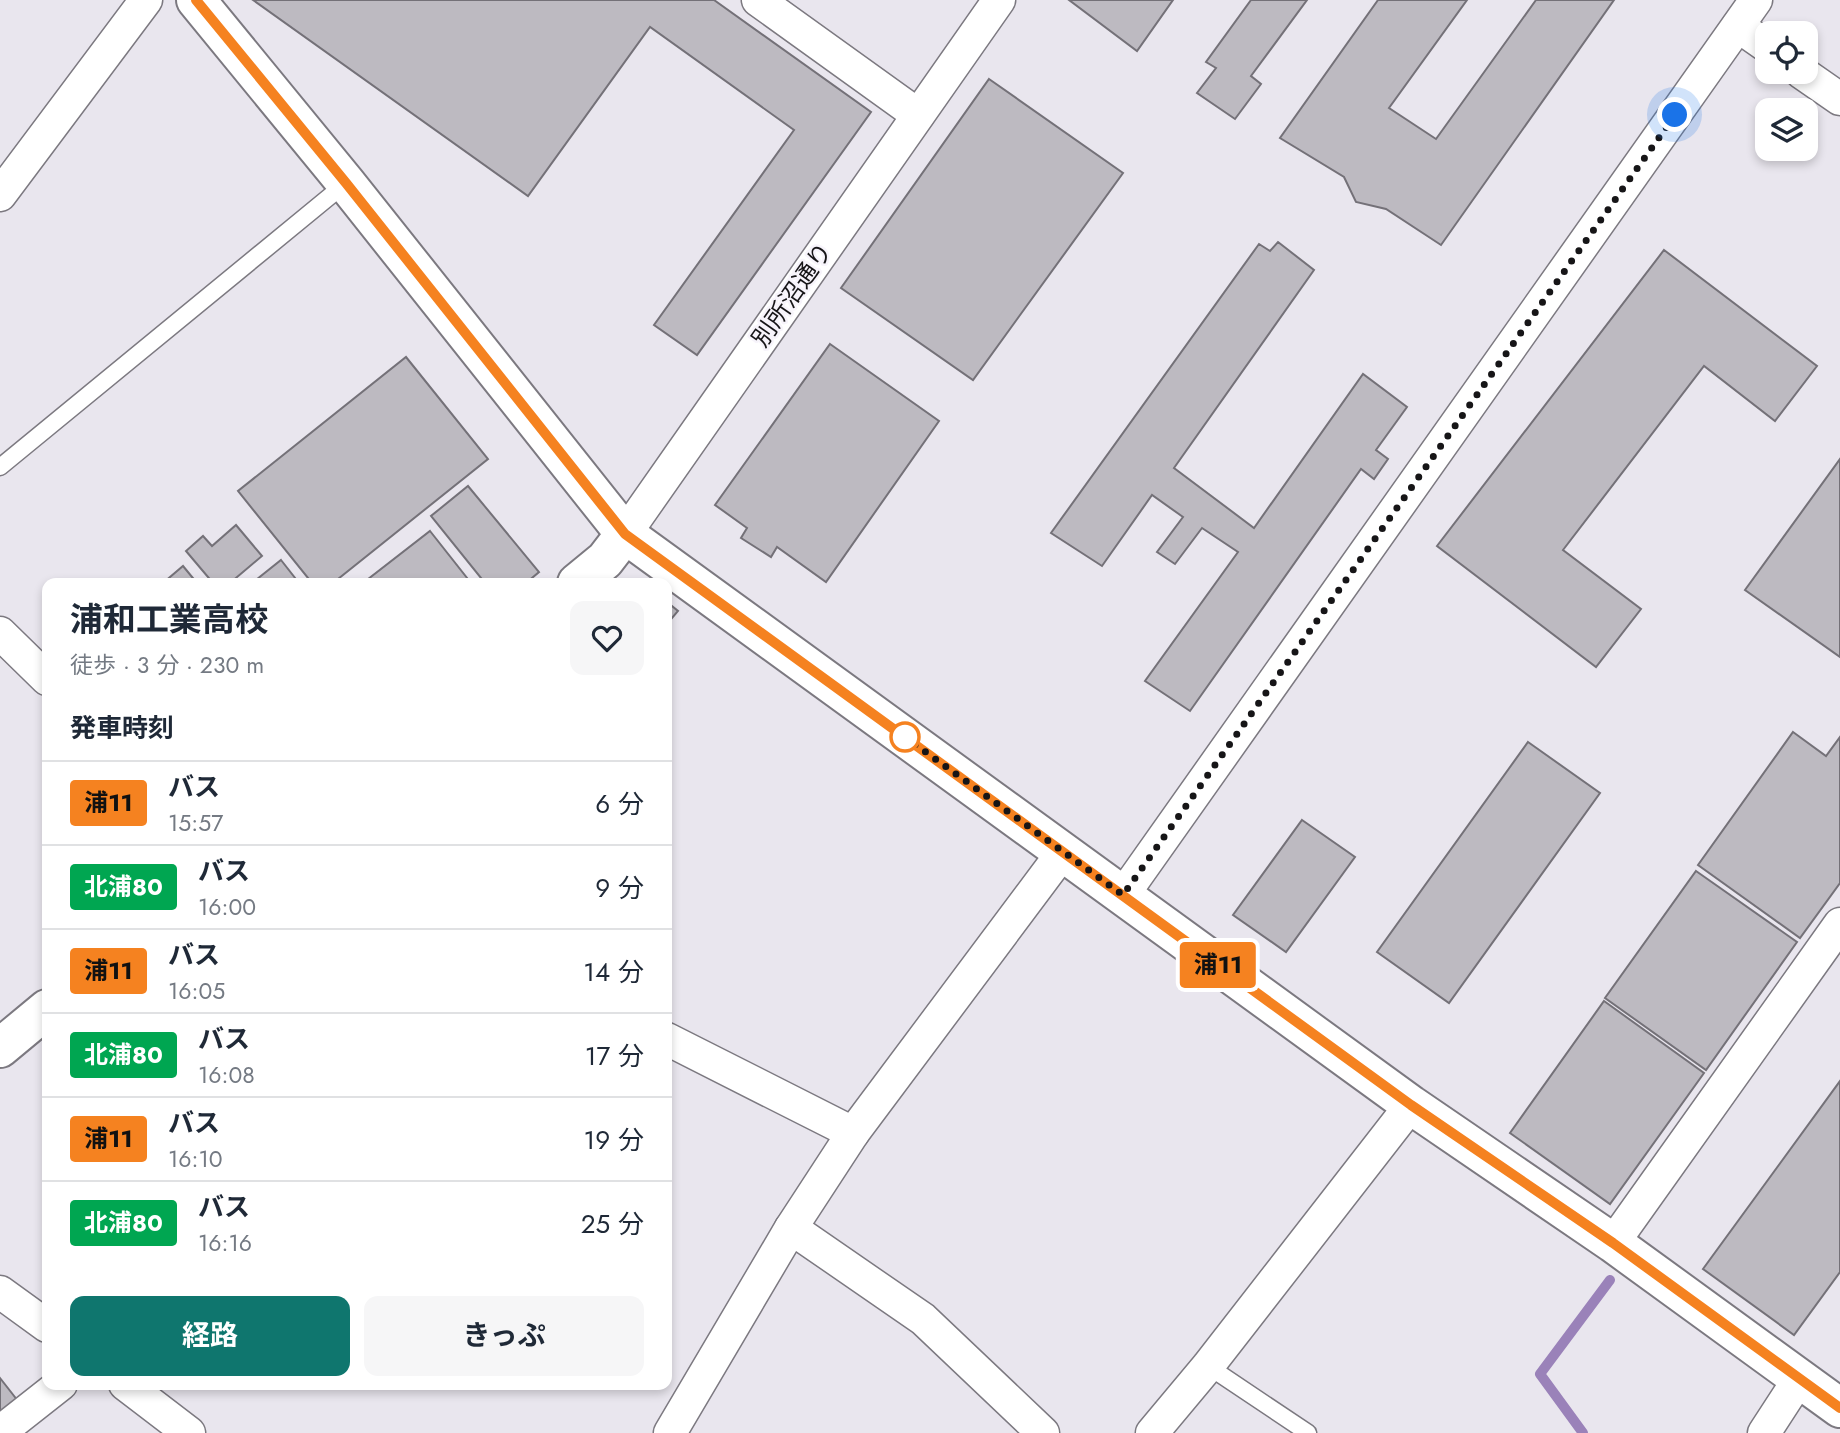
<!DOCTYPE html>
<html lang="ja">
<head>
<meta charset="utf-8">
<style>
	:root { --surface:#fff; --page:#f6f6f7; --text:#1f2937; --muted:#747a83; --line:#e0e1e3; --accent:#0f766e }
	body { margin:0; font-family:Jost,"Noto Sans JP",sans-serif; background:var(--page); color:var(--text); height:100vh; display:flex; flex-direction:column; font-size:26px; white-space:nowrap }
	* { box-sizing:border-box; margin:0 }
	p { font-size:23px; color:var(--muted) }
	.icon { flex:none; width:38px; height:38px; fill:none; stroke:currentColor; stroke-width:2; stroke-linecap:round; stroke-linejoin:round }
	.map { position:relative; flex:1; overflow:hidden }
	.panel { position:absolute; left:42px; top:578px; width:630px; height:812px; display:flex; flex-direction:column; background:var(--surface); border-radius:14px; box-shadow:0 4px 10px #0003 }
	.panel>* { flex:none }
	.badge { padding:0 14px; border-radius:5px; font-size:24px; line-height:46px }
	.controls { position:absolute; left:1755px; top:21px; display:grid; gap:14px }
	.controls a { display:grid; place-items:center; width:63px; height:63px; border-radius:14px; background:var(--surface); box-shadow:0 4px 10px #0003; font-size:35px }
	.you { position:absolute; width:35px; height:35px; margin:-18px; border:5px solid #fff; border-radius:50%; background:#1a73e8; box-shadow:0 0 0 10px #1a73e833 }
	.map>.badge { position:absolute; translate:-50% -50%; box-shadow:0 0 0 4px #fff }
	h2 { padding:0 28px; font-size:26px; line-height:63px }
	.round { display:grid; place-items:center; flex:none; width:74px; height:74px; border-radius:14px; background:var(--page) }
	.summary { display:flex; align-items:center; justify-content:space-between; height:119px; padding:0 28px }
	h1 { font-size:33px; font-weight:700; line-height:52px }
	.cta { display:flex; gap:14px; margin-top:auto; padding:14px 28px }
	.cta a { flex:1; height:80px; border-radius:14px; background:var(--accent); color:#fff; font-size:28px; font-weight:700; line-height:80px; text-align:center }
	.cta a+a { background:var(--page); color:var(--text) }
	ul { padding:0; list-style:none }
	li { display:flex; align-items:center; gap:21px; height:84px; padding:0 28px; border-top:2px solid var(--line) }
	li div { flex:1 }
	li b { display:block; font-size:26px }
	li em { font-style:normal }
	li .badge { min-width:77px; font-weight:700; text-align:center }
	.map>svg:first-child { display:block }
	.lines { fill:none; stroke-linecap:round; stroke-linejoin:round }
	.stream { stroke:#9a82b9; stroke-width:10 }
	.building { fill:#bdbac1; stroke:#747178; stroke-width:2 }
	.lane-casing { stroke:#7c7980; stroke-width:19 }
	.street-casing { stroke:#7c7980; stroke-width:35 }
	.secondary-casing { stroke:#7c7980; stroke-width:42 }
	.lane { stroke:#fff; stroke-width:16 }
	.street { stroke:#fff; stroke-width:32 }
	.secondary { stroke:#fff; stroke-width:38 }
	.line-casing { stroke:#fff; stroke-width:16 }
	.line { stroke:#f58220; stroke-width:10 }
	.walk { stroke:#161517; stroke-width:7; stroke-dasharray:0 12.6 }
	.stop-dot { fill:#fff; stroke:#f58220; stroke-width:3.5 }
	.labels { text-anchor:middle; stroke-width:5; stroke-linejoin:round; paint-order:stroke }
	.street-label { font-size:24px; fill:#161517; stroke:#f7f4fb }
</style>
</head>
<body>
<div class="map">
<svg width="1840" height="1433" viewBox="0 0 1840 1433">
	<rect width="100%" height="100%" fill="#e9e6ee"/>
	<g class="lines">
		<path class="stream" d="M1583,1433L1540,1374L1610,1280"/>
	</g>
	<g class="building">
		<path d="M253,0H714L871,112L697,355L654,325L794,130L650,27L528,196Z"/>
		<path d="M1069,0H1173L1137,51Z"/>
		<path d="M1251,0H1307L1251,76L1261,84L1235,119L1197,93L1216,68L1206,62Z"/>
		<path d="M1378,0H1467L1389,108L1436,139L1536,0H1614L1441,245L1386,209L1356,202L1344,177L1280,138Z"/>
		<path d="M989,79L1123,173L973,380L841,288Z"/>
		<path d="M1278,242L1314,270L1174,468L1254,528L1363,374L1407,407L1376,450L1388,459L1374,479L1361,469L1190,711L1145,681L1238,552L1202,528L1175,564L1157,552L1183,517L1152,495L1102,566L1051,533L1259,244L1270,251Z"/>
		<path d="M1664,250L1817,366L1775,421L1704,366L1563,550L1641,609L1596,667L1437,546Z"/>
		<path d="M830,344L939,421L826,582L777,547L771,557L741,538L747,528L715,505Z"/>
		<path d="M406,357L488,459L333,583H312L238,491Z"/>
		<path d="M1840,459V657L1745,590Z"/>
		<path d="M468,486L539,572L526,583H485L431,516Z"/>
		<path d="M236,525L262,556L230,583H213L186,551L203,536L212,546Z"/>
		<path d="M430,531L471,583H363Z"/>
		<path d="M281,560L299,583H252Z"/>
		<path d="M183,566L197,583H163Z"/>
		<path d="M667,602L678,611L667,624Z"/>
		<path d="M1793,732L1826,756L1840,737V883L1800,938L1698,865Z"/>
		<path d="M1528,742L1600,793L1449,1003L1377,952Z"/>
		<path d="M1302,820L1355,857L1286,952L1233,915Z"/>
		<path d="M1696,871L1797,942L1706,1070L1605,998Z"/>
		<path d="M1604,1001L1704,1073L1610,1204L1510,1133Z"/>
		<path d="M1840,1081V1272L1794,1335L1703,1269Z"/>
		<path d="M0,1378L18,1401L0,1415Z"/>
	</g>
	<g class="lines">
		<defs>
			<g id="lane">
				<path d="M0,467L346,183"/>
				<path d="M1208,1366L1308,1433"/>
			</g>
			<g id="street">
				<path d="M758,0L918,115"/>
				<path d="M1738,26L1768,47"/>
				<path d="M1801,72L1840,99"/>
				<path d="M0,195L146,0"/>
				<path d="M625,534L999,0"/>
				<path d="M0,633L47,679"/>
				<path d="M1123,895L1756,0"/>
				<path d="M667,1039L853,1133"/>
				<path d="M791,1228L923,1319L1043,1433"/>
				<path d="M1613,1243L1840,924"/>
				<path d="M0,1292L47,1326"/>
				<path d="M125,1384L189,1433"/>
				<path d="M0,1432L61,1384"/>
				<path d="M670,1433L791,1228L853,1133L1063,852"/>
				<path d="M1152,1433L1208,1366L1411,1105"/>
				<path d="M1764,1433L1799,1379"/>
			</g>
			<g id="secondary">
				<path d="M196,0L346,183L625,534L1411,1105L1613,1243L1840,1408"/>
				<path d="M577,583L605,560L625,534"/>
				<path d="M0,1048L47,1009"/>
			</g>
		</defs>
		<use href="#lane" class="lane-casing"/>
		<use href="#street" class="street-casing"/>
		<use href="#secondary" class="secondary-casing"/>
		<use href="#lane" class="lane"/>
		<use href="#street" class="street"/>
		<use href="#secondary" class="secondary"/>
	</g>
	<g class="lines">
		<defs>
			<path id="line" d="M196,0L346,183L625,534L1411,1105L1613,1243L1840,1408"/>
		</defs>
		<use href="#line" class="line-casing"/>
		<use href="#line" class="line"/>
		<path class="walk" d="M905,737L1123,895L1675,115"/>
	</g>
	<circle class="stop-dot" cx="905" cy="737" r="14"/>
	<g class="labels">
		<g class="street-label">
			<text transform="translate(792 295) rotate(-55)" y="8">別所沼通り</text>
		</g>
	</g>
</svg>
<div class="controls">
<a><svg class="icon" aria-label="locate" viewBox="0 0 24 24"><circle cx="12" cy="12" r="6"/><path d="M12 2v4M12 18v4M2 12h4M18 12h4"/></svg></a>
<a><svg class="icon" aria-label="layers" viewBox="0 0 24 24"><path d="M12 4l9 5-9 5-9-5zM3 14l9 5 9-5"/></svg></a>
</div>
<div class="you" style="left:1675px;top:115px"></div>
<b class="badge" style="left:1218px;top:965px;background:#f58220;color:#111">浦11</b>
<section class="panel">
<div class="summary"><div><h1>浦和工業高校</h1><p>徒歩 · 3 分 · 230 m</p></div><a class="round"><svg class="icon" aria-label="heart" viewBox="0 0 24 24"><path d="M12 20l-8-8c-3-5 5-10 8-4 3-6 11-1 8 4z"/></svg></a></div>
<h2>発車時刻</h2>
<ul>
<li><span class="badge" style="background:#f58220;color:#111">浦11</span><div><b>バス</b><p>15:57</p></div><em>6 分</em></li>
<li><span class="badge" style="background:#00a651;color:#fff">北浦80</span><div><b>バス</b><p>16:00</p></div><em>9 分</em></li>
<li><span class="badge" style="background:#f58220;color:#111">浦11</span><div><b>バス</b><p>16:05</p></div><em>14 分</em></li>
<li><span class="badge" style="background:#00a651;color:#fff">北浦80</span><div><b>バス</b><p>16:08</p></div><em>17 分</em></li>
<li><span class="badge" style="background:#f58220;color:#111">浦11</span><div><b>バス</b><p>16:10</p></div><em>19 分</em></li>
<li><span class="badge" style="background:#00a651;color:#fff">北浦80</span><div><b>バス</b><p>16:16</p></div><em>25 分</em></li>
</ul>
<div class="cta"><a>経路</a><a>きっぷ</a></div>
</section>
</div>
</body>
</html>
